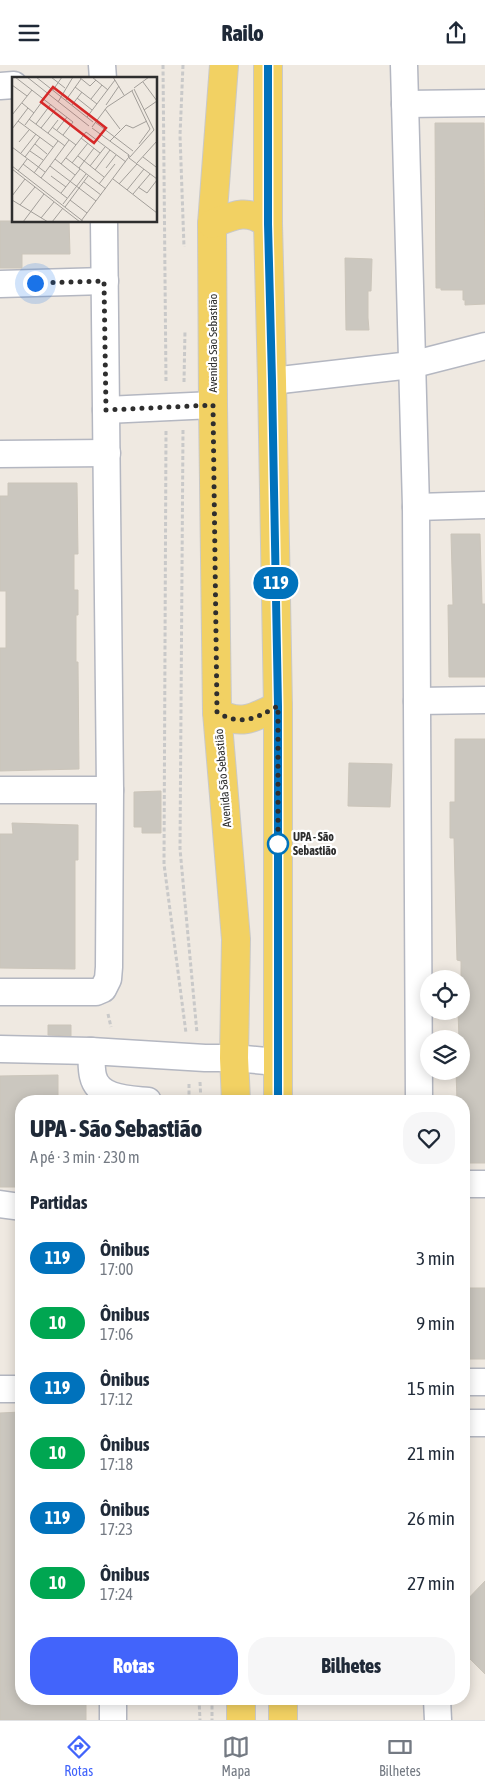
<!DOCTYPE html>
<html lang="pt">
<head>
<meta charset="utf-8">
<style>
	:root { --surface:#fff; --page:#f6f6f7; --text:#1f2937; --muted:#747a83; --line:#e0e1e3; --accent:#4264fb }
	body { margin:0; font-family:"Asap Condensed",sans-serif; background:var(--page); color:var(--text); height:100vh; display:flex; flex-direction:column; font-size:19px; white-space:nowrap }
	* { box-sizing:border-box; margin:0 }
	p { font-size:16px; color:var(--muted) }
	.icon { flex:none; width:28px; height:28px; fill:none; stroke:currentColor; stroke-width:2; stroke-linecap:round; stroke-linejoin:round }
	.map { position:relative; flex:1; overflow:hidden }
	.details { position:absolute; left:15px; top:1030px; width:455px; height:610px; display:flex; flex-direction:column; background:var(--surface); border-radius:20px; box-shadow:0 2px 12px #0003 }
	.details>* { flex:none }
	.badge { padding:0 10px; border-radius:16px; font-size:18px; line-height:32px }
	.buttons { position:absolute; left:420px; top:905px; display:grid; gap:10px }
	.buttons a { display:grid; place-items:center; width:50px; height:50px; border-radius:50%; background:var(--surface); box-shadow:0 2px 12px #0003; font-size:25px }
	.you { position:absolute; width:25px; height:25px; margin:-12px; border:4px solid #fff; border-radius:50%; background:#1a73e8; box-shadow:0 0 0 8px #1a73e833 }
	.map>.badge { position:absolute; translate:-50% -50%; box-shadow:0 0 0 2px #fff }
	h2 { padding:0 15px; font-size:19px; line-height:45px }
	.round { display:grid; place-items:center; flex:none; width:52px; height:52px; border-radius:20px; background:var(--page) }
	.summary { display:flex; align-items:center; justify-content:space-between; height:85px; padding:0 15px }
	h1 { font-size:24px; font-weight:800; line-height:38px }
	.primary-button { display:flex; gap:10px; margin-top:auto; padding:10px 15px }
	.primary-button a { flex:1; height:58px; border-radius:20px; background:var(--accent); color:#fff; font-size:20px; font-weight:800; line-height:58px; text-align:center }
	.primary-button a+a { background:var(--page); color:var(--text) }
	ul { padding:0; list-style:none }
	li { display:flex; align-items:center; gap:15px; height:65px; padding:0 15px }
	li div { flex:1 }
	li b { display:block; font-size:19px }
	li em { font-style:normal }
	li .badge { min-width:55px; font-weight:700; text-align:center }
	header { display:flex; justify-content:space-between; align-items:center; height:65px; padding:0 15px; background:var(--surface); font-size:22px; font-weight:800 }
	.dock { display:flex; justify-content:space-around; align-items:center; height:70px; border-top:1px solid var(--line); background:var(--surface); font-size:14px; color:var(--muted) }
	.dock a { display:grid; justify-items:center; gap:2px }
	.dock .active { color:var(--accent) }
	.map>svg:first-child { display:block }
	.building { fill:#cbc7bf; stroke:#cbc5ba }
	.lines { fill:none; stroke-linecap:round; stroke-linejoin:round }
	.minor-casing { stroke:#b4b7c1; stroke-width:29 }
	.major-casing { stroke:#c9c9c9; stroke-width:30 }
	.path { stroke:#c9c9c9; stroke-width:3; stroke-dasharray:4 2.5; stroke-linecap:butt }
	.minor { stroke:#fff; stroke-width:26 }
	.major { stroke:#f2d163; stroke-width:28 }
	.line-casing { stroke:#fff; stroke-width:11 }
	.line { stroke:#0072bc; stroke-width:8 }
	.walk { stroke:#2e2e2e; stroke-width:5; stroke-dasharray:0 9 }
	.stop-dot { fill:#fff; stroke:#0072bc; stroke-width:2.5 }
	.labels { text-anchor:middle; stroke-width:4.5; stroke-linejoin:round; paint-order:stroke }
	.street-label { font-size:12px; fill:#2e2e2e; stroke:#fff }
	.stop-label { font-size:12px; font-weight:bold; fill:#2e2e2e; stroke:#fff; text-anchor:start }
	.inset-road { fill:none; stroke:#a29e99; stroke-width:1 }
	.view { fill:#d62828; fill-opacity:0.15; stroke:#d62828; stroke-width:2.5 }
	.inset-edge { fill:none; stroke:#2e2e2e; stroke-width:2.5 }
</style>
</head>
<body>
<header><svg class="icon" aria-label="menu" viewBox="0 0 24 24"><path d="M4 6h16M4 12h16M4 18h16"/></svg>Railo<svg class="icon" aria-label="share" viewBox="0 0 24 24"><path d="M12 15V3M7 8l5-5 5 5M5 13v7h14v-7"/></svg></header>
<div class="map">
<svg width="485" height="1655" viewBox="0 0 485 1655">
	<rect width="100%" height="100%" fill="#efe9e1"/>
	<g class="building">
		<path d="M435,58H484L485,239L465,240V235H463V225H441V223H436Z"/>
		<path d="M0,156H69L70,189H22V203H0Z"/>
		<path d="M345,193L372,194L371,226H368V253L369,265H346Z"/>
		<path d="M8,418H77L78,489H74V525H78V550H76V597H78L79,704L0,706V583H6V526H0V431H8Z"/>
		<path d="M451,469H480L482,539H485V612H449L448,540H453Z"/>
		<path d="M455,674H485V1098H464V1036H457L456,1006H461V974H459L458,946H461V896L457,895L454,773H450V737H455Z"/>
		<path d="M349,698L392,699L390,742L348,741Z"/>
		<path d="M161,726V768H142V762H134V727Z"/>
		<path d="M12,758L78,760V795H75V904L0,903V769H13Z"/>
		<path d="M48,960H71V971L48,970Z"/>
		<path d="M58,1010V1036H21V1122H0V1011Z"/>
		<rect x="464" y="1223" width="21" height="71"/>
		<path d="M21,1347V1634H86V1655H0V1348Z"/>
		<path d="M485,1516V1609L464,1588V1538Z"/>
	</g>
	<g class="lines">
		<defs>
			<g id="minor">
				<path d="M102,0L103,14"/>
				<path d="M404,0L416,442L419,1036"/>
				<path d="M0,21L14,20"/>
				<path d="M405,39L485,38"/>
				<path d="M0,219L105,216"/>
				<path d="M272,316L411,300L485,281"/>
				<path d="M106,345L213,340"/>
				<path d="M0,389L107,388"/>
				<path d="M416,442L485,440"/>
				<path d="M417,636L485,635"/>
				<path d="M0,725H110"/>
				<path d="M0,927H96L103,924L108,914L109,902L110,725L104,156"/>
				<path d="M0,984L91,986"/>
				<path d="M148,1036C129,1034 98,1034 93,1011C91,1003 92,994 91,986L205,993H234L277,997"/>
				<path d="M464,1119H485"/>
				<path d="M0,1139L21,1142"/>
				<path d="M464,1317H485"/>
				<path d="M0,1324H21"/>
				<path d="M464,1358H485"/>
				<path d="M113,1634V1655"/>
				<path d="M437,1634L438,1655"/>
			</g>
			<g id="major">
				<path d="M224,0L212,159L213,340L217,647L236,874L234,993L236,1036"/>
				<path d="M268,0V159L272,316L278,641V1036"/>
				<path d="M212,159C234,150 248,143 268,159"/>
				<path d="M217,647C240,662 256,652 278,641"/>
				<path d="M241,1634V1655"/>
				<path d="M283,1634V1655"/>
			</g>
		</defs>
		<use href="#minor" class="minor-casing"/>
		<use href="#major" class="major-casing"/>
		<g class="path">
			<path d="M163,0L166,317"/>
			<path d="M183,0L180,70L184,182"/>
			<path d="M184,317L185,265"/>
			<path d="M183,365L180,784L197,968"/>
			<path d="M166,366L164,799L186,968"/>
			<path d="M108,949L111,962"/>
			<path d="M200,1017L201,1036"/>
			<path d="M189,1036V1017"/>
			<path d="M199,1634L200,1655"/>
			<path d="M212,1634V1655"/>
		</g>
		<use href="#minor" class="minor"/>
		<use href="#major" class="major"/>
	</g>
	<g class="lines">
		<defs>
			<path id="line" d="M268,0V159L272,316L278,641V1036"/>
		</defs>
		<use href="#line" class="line-casing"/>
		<use href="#line" class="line"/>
		<path class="walk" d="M35,218L104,216L106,345L213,340L217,647C240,662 256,653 278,641V779"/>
	</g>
	<circle class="stop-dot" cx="278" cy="779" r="10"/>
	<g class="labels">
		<g class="street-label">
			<text transform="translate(213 278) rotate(-90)" y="4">Avenida São Sebastião</text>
			<text transform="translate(223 713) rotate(-95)" y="4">Avenida São Sebastião</text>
		</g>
		<g class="stop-label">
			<text x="293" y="776">UPA - São<tspan x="293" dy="14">Sebastião</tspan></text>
		</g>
	</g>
	<g transform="translate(12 12)">
		<rect width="145" height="145" fill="#efe9e1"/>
		<path class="inset-road" d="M3,0L61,45L51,58M15,0L77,49M24,0L81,45M39,0L53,11M67,0L78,9L84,3M80,0L96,13M101,0L112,18M131,5L145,24M0,8L15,19M63,10L85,27M122,11L137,0M41,13L50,0M120,14L138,52L127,67M65,21L80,33M79,22L90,8M54,23L69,2M46,25L61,0M10,26L22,36M60,28L70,15M94,28L107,9M93,32L108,52M132,33L145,24M0,38L20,13M75,40L103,3M17,42L53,69M6,44L41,70M83,45L121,74M24,47L39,27M13,48L32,22M40,50L64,68M80,50L95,30L121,13M29,51L44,32M80,51L117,78V81L116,78M0,52L16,31M45,53L55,40M74,55L114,85M36,56L46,43M69,61L88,76M98,64L114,48L121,51L135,44M7,65L17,53M23,67L35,77M0,70L33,95M18,74L31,83M9,76L24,57M66,79L92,100M13,80L28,60M118,80L142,53L122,12M131,80L144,90M54,81L94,112M117,81L145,102M43,82L63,98M60,86L76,66M125,86L145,64M11,87L55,121M49,87L74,55M0,89L72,145M38,89L84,124M78,89L93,70M67,91L82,71M94,91L104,78M0,92L68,145M83,93L98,73M6,94L15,82M22,96L46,64M39,99L54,110M29,101L57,63M101,102L145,136M72,105L89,118M87,107L103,87M107,107L125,87M126,110L135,116L145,103M115,113L132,92M49,116L68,92M121,117L138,97M0,119L13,102M0,123L36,145M58,123L75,136M51,127L74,97M8,128L23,110M53,130L76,99M29,141L42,125M69,144L116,81M11,145L32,117M40,145L51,131"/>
		<path class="view" d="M41,10L94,51L82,66L29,25Z"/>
		<rect width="145" height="145" class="inset-edge"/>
	</g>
</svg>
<div class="buttons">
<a><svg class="icon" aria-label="locate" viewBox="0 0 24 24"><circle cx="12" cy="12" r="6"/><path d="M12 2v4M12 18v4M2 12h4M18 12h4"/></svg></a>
<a><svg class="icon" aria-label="layers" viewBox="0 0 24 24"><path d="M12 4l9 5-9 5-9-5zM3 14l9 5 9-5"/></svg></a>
</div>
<div class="you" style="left:35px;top:218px"></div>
<b class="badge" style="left:276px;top:518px;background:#0072bc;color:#fff">119</b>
<section class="details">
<div class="summary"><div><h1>UPA - São Sebastião</h1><p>A pé · 3 min · 230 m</p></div><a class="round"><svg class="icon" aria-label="heart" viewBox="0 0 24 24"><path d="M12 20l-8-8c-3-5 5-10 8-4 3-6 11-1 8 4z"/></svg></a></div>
<h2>Partidas</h2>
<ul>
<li><span class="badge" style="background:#0072bc;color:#fff">119</span><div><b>Ônibus</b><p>17:00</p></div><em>3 min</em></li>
<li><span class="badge" style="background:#00a651;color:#fff">10</span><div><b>Ônibus</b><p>17:06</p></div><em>9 min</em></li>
<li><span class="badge" style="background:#0072bc;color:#fff">119</span><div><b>Ônibus</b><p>17:12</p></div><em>15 min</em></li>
<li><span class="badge" style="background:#00a651;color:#fff">10</span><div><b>Ônibus</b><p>17:18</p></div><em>21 min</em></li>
<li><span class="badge" style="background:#0072bc;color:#fff">119</span><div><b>Ônibus</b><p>17:23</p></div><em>26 min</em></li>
<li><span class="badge" style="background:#00a651;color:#fff">10</span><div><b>Ônibus</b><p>17:24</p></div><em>27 min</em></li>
</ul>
<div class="primary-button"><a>Rotas</a><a>Bilhetes</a></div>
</section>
</div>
<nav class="dock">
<a class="active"><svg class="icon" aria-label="directions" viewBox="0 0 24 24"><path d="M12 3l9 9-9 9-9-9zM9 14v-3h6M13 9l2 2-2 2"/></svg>Rotas</a>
<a><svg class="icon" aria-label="map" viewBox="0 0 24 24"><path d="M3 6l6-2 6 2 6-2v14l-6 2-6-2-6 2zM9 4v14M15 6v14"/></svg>Mapa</a>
<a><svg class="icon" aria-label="tickets" viewBox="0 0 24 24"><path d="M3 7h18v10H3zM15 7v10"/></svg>Bilhetes</a>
</nav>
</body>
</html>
